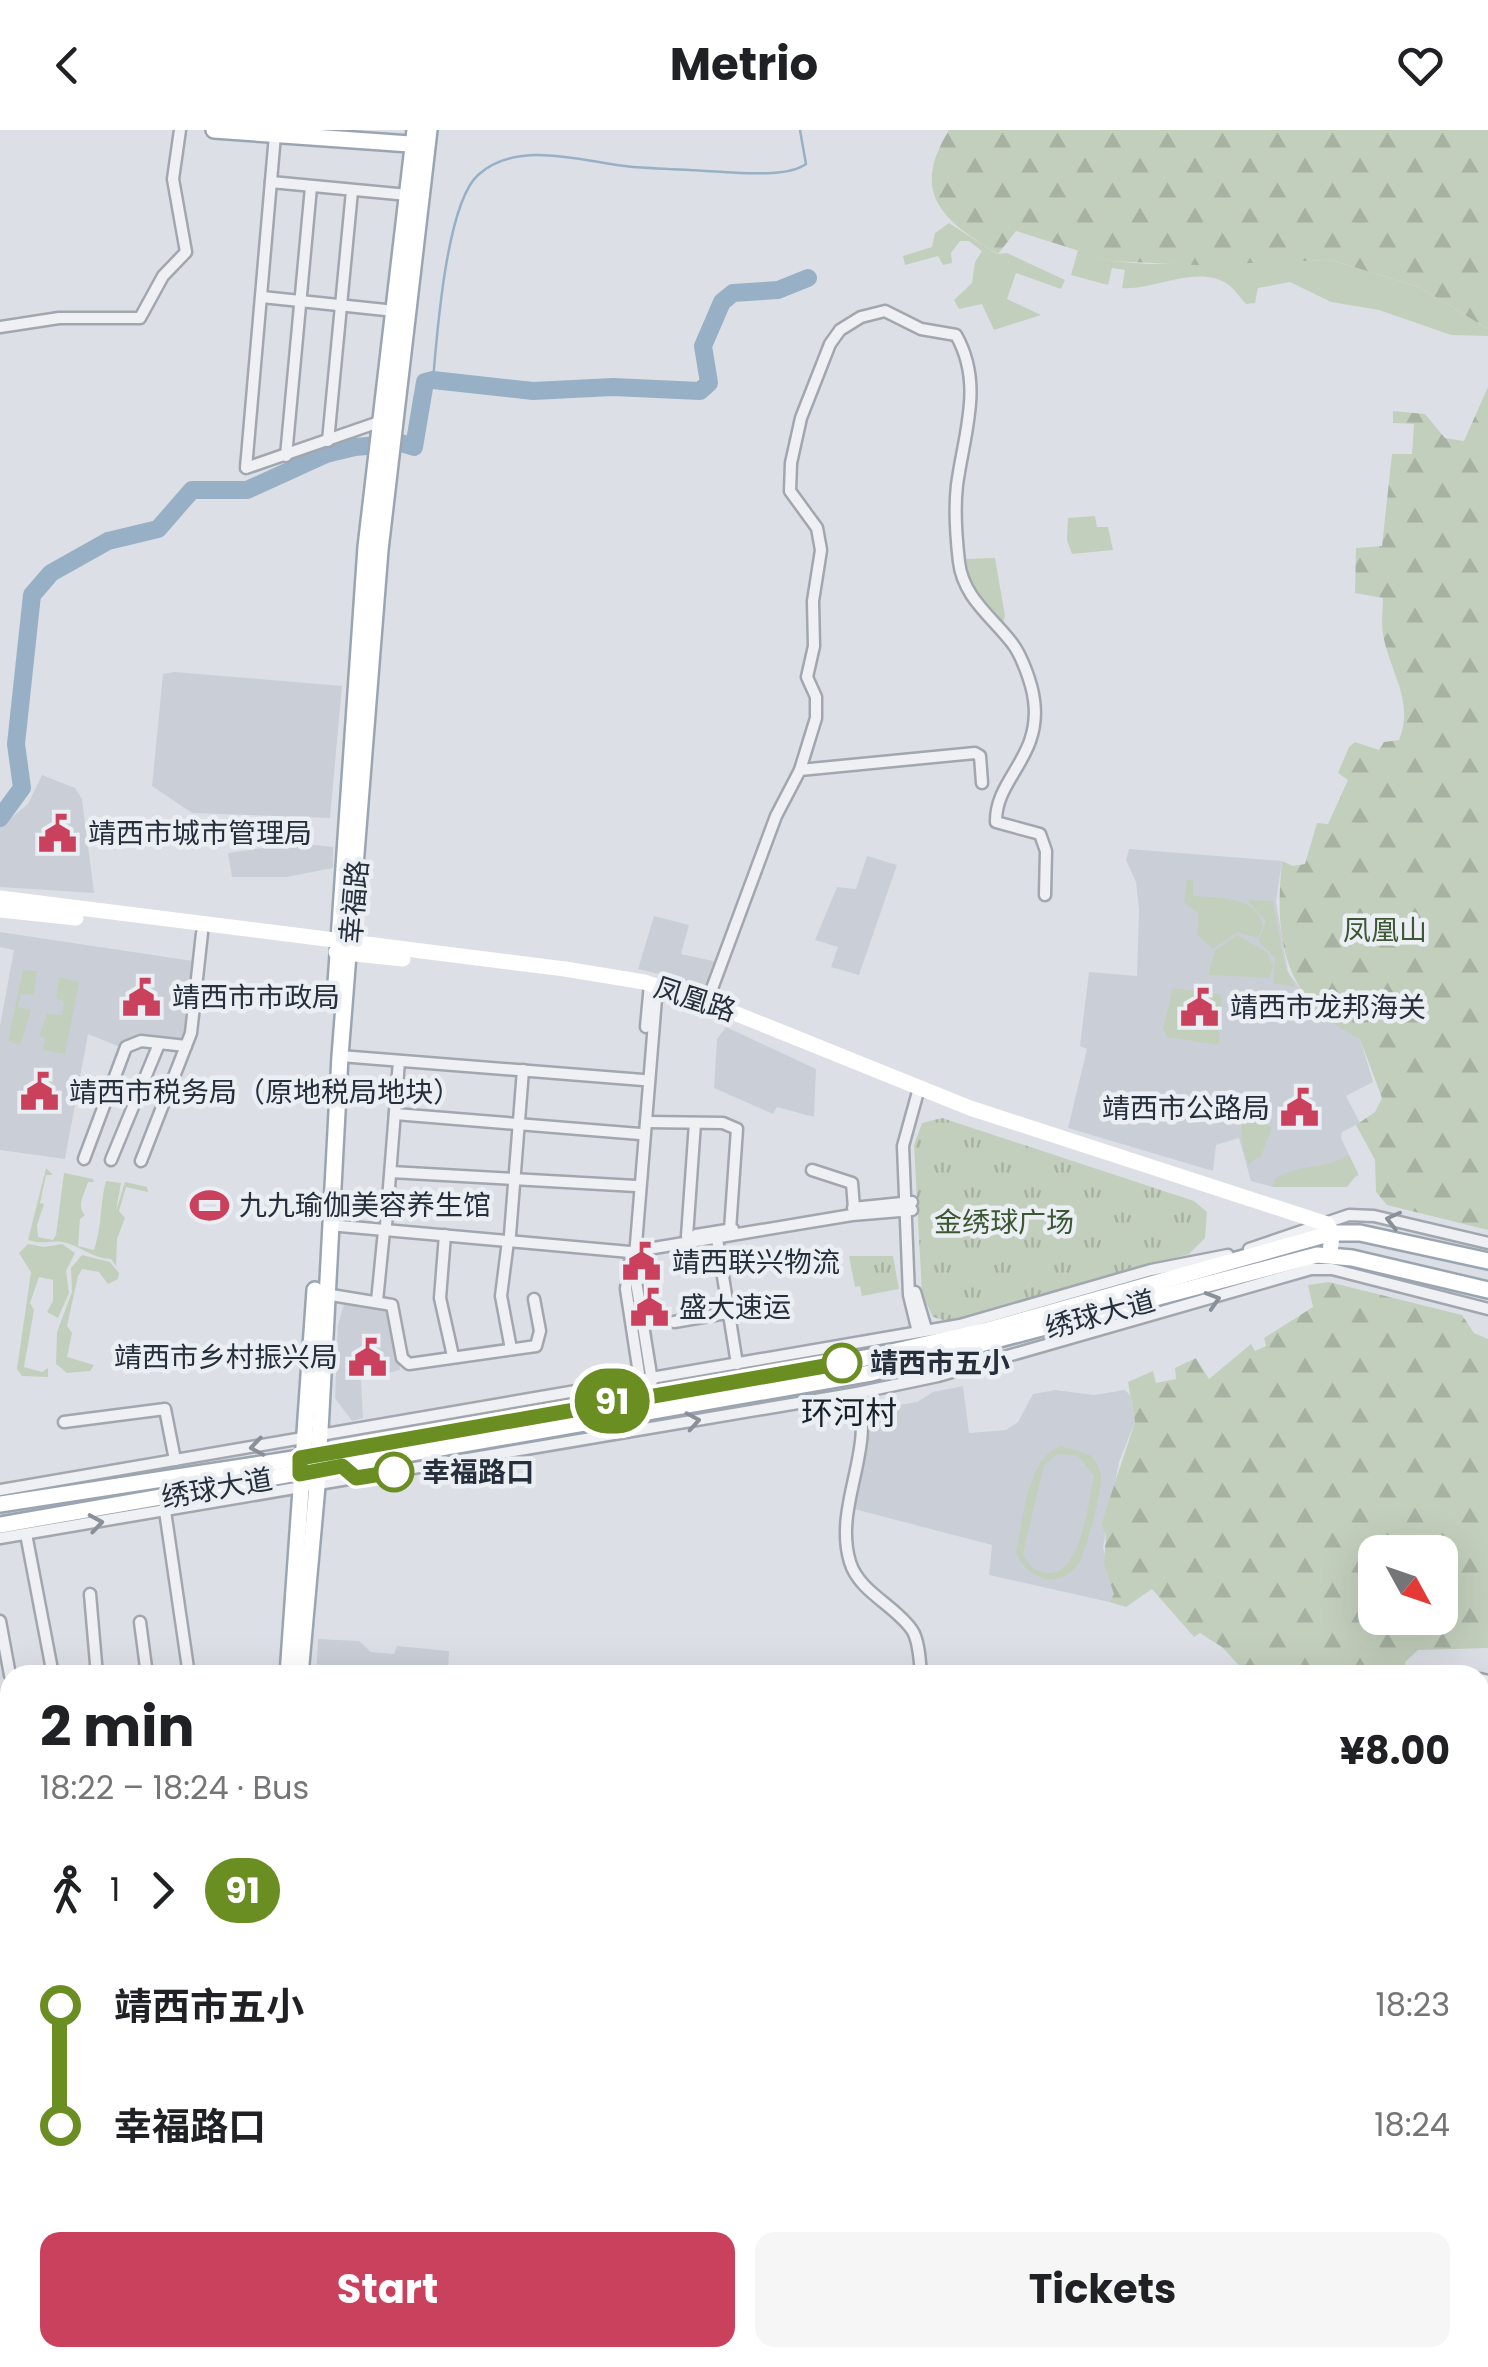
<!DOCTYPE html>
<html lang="en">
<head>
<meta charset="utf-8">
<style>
	:root { --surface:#fff; --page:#f6f6f6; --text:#202124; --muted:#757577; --accent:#ca415d }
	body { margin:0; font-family:Poppins,"Noto Sans SC",sans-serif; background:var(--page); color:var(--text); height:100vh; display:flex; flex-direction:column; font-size:38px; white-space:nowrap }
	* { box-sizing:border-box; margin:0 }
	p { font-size:32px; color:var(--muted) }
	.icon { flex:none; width:55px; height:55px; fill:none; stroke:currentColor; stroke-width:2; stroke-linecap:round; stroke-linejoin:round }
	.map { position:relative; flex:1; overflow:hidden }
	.side { position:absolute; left:0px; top:1535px; width:1490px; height:702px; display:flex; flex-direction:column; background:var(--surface); border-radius:30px 30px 0 0; box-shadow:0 10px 40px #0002 }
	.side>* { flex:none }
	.badge { padding:0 20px; border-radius:32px; font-size:35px; line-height:65px }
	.needle { width:65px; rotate:130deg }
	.buttons { position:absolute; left:1358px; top:1405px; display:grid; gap:20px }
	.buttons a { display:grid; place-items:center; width:100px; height:100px; border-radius:20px; background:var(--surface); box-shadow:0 10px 40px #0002; font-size:50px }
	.map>.badge { position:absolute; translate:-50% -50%; box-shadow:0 0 0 5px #fff }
	.legs { display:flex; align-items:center; gap:15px; height:110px; padding:0 40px; font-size:32px }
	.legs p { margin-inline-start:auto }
	.overview { display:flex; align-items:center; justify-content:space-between; height:170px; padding:0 40px }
	h1 { font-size:55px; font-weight:700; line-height:75px }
	.primary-button { display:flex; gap:20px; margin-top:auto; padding:20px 40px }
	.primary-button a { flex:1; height:115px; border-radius:20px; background:var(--accent); color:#fff; font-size:40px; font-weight:700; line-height:115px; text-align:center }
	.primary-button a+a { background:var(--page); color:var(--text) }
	ul { padding:0 40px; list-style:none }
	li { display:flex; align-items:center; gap:35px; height:120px; font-size:38px }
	li i { display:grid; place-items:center; width:15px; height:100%; margin:0 12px; background:currentColor }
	li i::after { content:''; width:25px; height:25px; margin:-12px; border:8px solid; border-radius:50%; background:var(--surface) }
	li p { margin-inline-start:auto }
	li:first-child i { background:linear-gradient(#0000 50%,currentColor 0) }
	li:last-child i { background:linear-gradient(currentColor 50%,#0000 0) }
	header { display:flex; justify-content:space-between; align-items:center; height:130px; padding:0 40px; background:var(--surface); font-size:45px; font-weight:700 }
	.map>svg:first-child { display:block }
	.built { fill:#cacfd7 }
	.green { fill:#c3cfbd; fill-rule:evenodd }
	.forest { fill:url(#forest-firs); fill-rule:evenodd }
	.park { fill:url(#park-tufts) }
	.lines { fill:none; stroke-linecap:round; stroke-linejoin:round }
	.stream { stroke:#97b0c5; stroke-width:2.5 }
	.river { stroke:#97b0c5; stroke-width:18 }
	.street-casing { stroke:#a2a7af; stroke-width:15 }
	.primary-casing { stroke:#9ba5b1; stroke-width:20 }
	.street { stroke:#eef0f4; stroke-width:10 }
	.secondary { stroke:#fff; stroke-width:15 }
	.primary { stroke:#fff; stroke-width:15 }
	.oneway { stroke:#8a9098 }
	.line-1-casing { stroke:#fff; stroke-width:22 }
	.line-1 { stroke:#6b8e23; stroke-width:15 }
	.stop-1-dot { fill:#fff; stroke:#6b8e23; stroke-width:5 }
	.labels { text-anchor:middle; stroke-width:9; stroke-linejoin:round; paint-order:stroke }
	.poi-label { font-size:28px; fill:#262f3b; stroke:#ebeff3; text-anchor:start }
	.street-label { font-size:28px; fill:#262f3b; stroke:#ebeff3 }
	.park-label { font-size:28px; fill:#3c5734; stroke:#ebeff3 }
	.stop-label { font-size:28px; font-weight:bold; fill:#262f3b; stroke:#ebeff3; text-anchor:start }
	.quarter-label { font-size:32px; fill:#18202c; stroke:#ebeff3 }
</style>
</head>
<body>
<header><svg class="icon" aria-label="back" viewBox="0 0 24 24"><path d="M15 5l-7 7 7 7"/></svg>Metrio<svg class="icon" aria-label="heart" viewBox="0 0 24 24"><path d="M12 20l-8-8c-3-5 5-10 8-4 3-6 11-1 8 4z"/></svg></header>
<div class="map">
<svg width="1488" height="2237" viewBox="0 0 1488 2237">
	<defs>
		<pattern id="forest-firs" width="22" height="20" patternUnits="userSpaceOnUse" patternTransform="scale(2.5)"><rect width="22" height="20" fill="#c3cfbd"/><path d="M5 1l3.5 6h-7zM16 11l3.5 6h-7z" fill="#a7b2a3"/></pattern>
		<pattern id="park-tufts" width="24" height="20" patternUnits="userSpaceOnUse" patternTransform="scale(2.5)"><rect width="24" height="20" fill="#c3cfbd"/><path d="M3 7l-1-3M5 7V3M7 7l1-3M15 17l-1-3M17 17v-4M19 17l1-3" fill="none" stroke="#a7b2a3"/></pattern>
	</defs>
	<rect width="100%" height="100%" fill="#dce0e6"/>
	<g class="built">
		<path d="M175,542L342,556L330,688L192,683L152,656L163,544Z"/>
		<path d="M42,645L75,658L82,669L94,763L0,757V697L28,674Z"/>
		<path d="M298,713L333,717V738L286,747H232L228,723Z"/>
		<path d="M1129,719L1282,731L1276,772L1288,842L1311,874L1360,908L1373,952L1346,966L1360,993L1342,1002L1341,1008L1359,1046L1273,1057L1251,1051L1239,1008L1216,1015L1213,1041L1068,998L1087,919L1080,916L1089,842L1137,846L1139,779L1136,752L1126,730Z"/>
		<path d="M867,726L897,735L859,845L831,837L838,817L815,810L837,757L856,759Z"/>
		<path d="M654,786L689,795L681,824L718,832L708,856L638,839Z"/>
		<path d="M0,802L193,831L185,912L130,908L120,917L88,904L65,1029L0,1020V896L14,820L0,817Z"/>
		<path d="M726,897L816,939L814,987L777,977L773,984L714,958L717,909Z"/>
		<path d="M344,1174L391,1181L400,1240L361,1250L363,1288L352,1291L335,1268L338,1195Z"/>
		<path d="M963,1256L969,1303L1006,1300L1018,1292L1033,1264L1055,1260L1094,1265L1125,1260L1130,1265L1135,1292L1119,1332L1103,1417L1114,1464L1109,1472L989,1445L992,1415L854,1379L868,1280L917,1272L933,1262Z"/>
		<path d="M318,1509L359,1511L371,1522L394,1524L397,1516L449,1521L448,1545H316Z"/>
	</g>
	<g class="green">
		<path d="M949,93L997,124L1007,123L1065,150L1061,159L1016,143L1007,169L1041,185L994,200L982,174L959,179L954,170L972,153L975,132L982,121L969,111H960L951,123L952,133L943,135L938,126L905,135L903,126L932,117L935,103Z"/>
		<path d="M1078,120L1111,131L1148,134L1331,130L1419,157L1488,199V206L1451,205L1379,180L1331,172L1290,152L1258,158L1255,173L1246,174C1241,169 1236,161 1230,156C1200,132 1153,161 1122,158L1125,140L1112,138L1108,155L1071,145Z"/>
		<path d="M1095,386L1097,397H1108L1113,420L1072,424L1067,410L1068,388Z"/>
		<path d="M995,428L1005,486L1003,493L997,494L963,446L965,429Z"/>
		<path d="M1187,750H1193V766C1219,768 1259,766 1263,797L1257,808L1238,802L1212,819L1197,804L1199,784L1184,772Z"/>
		<path d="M1247,770L1273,771L1285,836L1295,857L1273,853L1275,828L1258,811L1266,791Z"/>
		<path d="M1237,805L1267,822L1273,837L1269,848L1208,845L1215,820Z"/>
		<path d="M23,840L37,841L34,865L21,864L18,877L31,880L20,915L8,911Z"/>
		<path d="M59,847L79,852L65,924L43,920L45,908L39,906L47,884L62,885L64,871L56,869Z"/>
		<path d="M1173,858L1222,864L1219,915L1167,907L1163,899Z"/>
		<path d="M1249,980L1272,998L1261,1026L1248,1034C1242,1012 1236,999 1249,980Z"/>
		<path d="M1349,1025L1358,1043L1347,1057H1273L1275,1048C1308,1031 1318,1042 1349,1025Z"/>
		<path d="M46,1038L53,1045H46L40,1073L44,1074L37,1095L38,1107L53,1110L56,1105L64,1043L93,1049L94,1052H88C85,1063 76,1075 85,1085L80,1089L78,1116L94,1120C103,1092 99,1078 106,1051L121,1053L116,1081L125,1052L147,1057L148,1062L126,1057L119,1081L125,1088L117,1109L116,1136L111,1129C93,1129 80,1115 62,1112C49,1110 42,1115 28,1110Z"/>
		<path d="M28,1114L44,1117L62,1114L75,1123L66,1141L69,1163L58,1188L47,1182L53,1171V1150L39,1147L30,1173L34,1180L24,1237L42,1242L48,1238V1247L22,1246L17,1239L31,1142L19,1123Z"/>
		<path d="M82,1125L110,1132L119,1143L118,1149L108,1154L99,1142L82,1139L78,1146L67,1196L72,1203L67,1227L94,1235L90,1241L67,1243L56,1234L57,1202L72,1162L71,1138Z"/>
		<path d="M1061,1316L1090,1325C1095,1331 1100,1337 1101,1345C1103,1359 1086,1424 1077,1436C1058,1461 1025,1448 1016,1422C1024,1390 1026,1328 1061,1316ZM1058,1324L1078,1326L1094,1346C1088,1372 1081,1445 1048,1443C1036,1443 1029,1435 1023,1424L1044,1335Z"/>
	</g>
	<g class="forest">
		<path d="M949,0H1488V199L1419,157L1331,130L1196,135L1111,131L1016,101L998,124C944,91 909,65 949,0Z"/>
		<path d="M1488,257V1100L1387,1075L1376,1062L1375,1030L1356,995L1375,982L1382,968L1360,909C1283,871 1274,810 1282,731L1293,736L1305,734L1317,693L1328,694L1348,650L1338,643L1349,617L1355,612L1379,620L1384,612L1399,610C1417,568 1383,534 1382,493C1382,485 1383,477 1383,468L1355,463L1356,418L1382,416L1392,324H1412L1414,294L1393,293V281L1425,284L1445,308L1464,311Z"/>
		<path d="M1329,1152L1462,1185L1474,1203L1488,1209V1518L1418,1520L1405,1532L1407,1545H1248L1222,1517L1200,1503L1194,1507L1152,1459L1126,1477L1109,1472L1114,1464L1104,1434L1106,1405L1101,1395L1135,1292L1128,1252L1153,1241L1156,1253L1176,1249L1175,1238L1196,1228L1209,1249L1251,1214L1255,1221L1266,1216L1264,1208L1313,1177L1308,1155ZM1440,1422V1488H1375V1422Z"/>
		<path d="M1485,1599L1488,2237H1290L1285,2228H1480V1603Z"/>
	</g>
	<g class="park">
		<path d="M942,988L1194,1071L1207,1082L1205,1108L1189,1124L950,1192L933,1187L922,1164L914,1015L922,993Z"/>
		<path d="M849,1126H893L899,1159L862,1166L860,1156L855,1157Z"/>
	</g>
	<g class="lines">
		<path class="stream" d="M433,250C437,205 446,74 478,45C519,8 586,33 633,37C663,39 694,40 724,42C747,43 788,47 806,34L800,0"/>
		<path class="river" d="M0,688L22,658L16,614L32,465L51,443L108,411L158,399L192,360H247L326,324L355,317L401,313L414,317L425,252L433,250L533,261L613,257L700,261L709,253L703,216L722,172L733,163L778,160L808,148"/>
		<defs>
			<g id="street">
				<path d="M275,5L246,338L382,291"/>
				<path d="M271,52L408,65"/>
				<path d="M262,167L395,181"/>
				<path d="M0,197L59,188H140L163,146L186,122L173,49L180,0"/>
				<path d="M328,311L352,61"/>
				<path d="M286,326L311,57"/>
				<path d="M800,640L816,588V567L807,547L814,516L813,471L821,420L817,398L790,361L791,333L801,288L830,214L840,200L861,187L885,181L921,199L956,205C984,254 964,303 957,355C954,380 956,406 959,432C963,467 992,487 1012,513C1022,526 1032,554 1034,570C1042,627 995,649 996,692L1040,704L1046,721L1045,765"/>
				<path d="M707,872L776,686L800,640L975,623L980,626L982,653"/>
				<path d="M646,897L650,854"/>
				<path d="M340,926L643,950"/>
				<path d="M395,984L640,1004"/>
				<path d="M646,992L723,993L737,999L730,1100"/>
				<path d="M84,1029L126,917L141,911L186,916"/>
				<path d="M111,1030L159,914"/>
				<path d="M141,1031L191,903L202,803"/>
				<path d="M812,1040L852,1053L854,1078"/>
				<path d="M391,1042L636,1056"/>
				<path d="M853,1078L912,1072"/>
				<path d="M329,1095L630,1122L852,1085L912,1080"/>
				<path d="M386,1095L399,931"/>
				<path d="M445,1105L440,1168L453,1226"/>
				<path d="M510,1105L523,940"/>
				<path d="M696,1105L733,1099"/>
				<path d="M687,1106L695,993"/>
				<path d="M717,1109L737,1234"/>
				<path d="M508,1111L501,1166L511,1219"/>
				<path d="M1249,1119L1349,1085L1374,1086L1488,1113"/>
				<path d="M629,1134L626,1159L640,1250"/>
				<path d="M915,1162L926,1199"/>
				<path d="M325,1164L392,1175L402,1228L409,1234L536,1216L540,1201L534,1169"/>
				<path d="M377,1171L384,1101"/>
				<path d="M674,1192L780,1174"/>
				<path d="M918,1202L909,1165L903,1016L919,958"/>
				<path d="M652,1251L634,1139L657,856"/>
				<path d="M857,1263C876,1320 833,1376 850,1432C859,1462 895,1475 912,1500C919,1510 920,1532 921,1545"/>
				<path d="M64,1292L165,1279L175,1330"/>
				<path d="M0,1360L960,1195L1151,1140L1228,1125"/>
				<path d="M165,1381L189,1545"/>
				<path d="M26,1404L53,1545"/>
				<path d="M0,1408L857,1263L938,1246L1311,1139H1332L1488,1179"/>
				<path d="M90,1464L97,1545"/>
				<path d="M0,1491L10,1545"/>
				<path d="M140,1492L147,1545"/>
				<path d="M1480,1549L1488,1551"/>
				<path d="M1480,1569L1488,1564"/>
				<path d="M0,1584L10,1583"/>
				<path d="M0,2094H10"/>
				<path d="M881,2237L886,2228"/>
			</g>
			<g id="primary">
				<path d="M214,0L424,15"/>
				<path d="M335,868L366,417L415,0"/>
				<path d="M0,1374L300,1328L865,1228L988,1200L1332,1103H1360L1488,1131"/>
				<path d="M0,1395L871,1243L1317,1125L1352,1128L1488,1160"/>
				<path d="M288,1545L315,1160"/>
				<path d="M300,1545L317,1356L340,926L380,420L429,0"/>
				<path d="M239,2237L240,2228"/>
				<path d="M252,2237L253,2228"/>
			</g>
		</defs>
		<use href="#street" class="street-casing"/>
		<use href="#primary" class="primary-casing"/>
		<use href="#street" class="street"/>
		<g class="secondary">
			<path d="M0,768L565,839L644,852L707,872L970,978L1327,1094L1332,1103L1330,1124"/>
			<path d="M0,780L76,788"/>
			<path d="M336,822L403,829"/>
			<path d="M0,1842H10"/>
			<path d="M0,2112H10"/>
			<path d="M0,2123H10"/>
			<path d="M762,2228L805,2237"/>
			<path d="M837,2228L870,2237"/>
		</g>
		<use href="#primary" class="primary"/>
	</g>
	<defs><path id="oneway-chevron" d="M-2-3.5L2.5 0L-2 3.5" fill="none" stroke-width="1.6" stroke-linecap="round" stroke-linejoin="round" transform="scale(2.5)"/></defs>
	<g class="oneway">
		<use href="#oneway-chevron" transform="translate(1393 1090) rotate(-166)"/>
		<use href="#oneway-chevron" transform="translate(1213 1170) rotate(-17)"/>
		<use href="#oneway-chevron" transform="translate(693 1291) rotate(-10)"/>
		<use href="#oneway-chevron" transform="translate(257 1317) rotate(171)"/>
		<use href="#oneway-chevron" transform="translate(96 1393) rotate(-9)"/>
	</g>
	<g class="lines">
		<defs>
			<path id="line-1" d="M394,1342L356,1348L342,1336L300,1344V1328L842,1233"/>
		</defs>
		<use href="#line-1" class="line-1-casing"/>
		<use href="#line-1" class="line-1"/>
	</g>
	<defs>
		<symbol id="civic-bare" viewBox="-9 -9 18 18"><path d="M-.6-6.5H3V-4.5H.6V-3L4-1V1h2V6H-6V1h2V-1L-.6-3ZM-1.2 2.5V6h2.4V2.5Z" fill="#ca415d" stroke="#ebeff3" stroke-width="2.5" paint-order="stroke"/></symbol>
		<symbol id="stadium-bare" viewBox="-9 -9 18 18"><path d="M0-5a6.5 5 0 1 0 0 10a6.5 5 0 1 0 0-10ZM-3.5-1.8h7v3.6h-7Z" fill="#ca415d" stroke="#ebeff3" stroke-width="2.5" paint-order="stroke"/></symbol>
	</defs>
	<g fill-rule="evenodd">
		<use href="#civic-bare" x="30" y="676" width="55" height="55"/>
		<use href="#civic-bare" x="114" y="840" width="55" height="55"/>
		<use href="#civic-bare" x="1172" y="850" width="55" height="55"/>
		<use href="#civic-bare" x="12" y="934" width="55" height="55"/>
		<use href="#civic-bare" x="1272" y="950" width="55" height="55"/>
		<use href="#stadium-bare" x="182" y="1048" width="55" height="55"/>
		<use href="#civic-bare" x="614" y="1104" width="55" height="55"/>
		<use href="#civic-bare" x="622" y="1150" width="55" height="55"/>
		<use href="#civic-bare" x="340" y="1200" width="55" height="55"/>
	</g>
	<g class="stop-1-dot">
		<circle cx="842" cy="1233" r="18"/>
		<circle cx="394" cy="1342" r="18"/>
	</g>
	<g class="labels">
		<g class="poi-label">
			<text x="88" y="713">靖西市城市管理局</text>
			<text x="172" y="877">靖西市市政局</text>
			<text x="1230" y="887">靖西市龙邦海关</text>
			<text x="69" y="972">靖西市税务局（原地税局地块）</text>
			<text x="1270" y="988" text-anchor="end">靖西市公路局</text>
			<text x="239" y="1085">九九瑜伽美容养生馆</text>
			<text x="672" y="1142">靖西联兴物流</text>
			<text x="679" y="1187">盛大速运</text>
			<text x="338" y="1237" text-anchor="end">靖西市乡村振兴局</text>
		</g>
		<g class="street-label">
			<text transform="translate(354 772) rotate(-85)" y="10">幸福路</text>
			<text transform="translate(695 869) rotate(18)" y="10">凤凰路</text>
			<text transform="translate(1100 1184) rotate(-15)" y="10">绣球大道</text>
			<text transform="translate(217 1358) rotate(-10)" y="10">绣球大道</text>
		</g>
		<g class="park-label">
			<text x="1385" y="810">凤凰山</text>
			<text x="1004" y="1102">金绣球广场</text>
		</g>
		<g class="stop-label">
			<text x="870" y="1243">靖西市五小</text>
			<text x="422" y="1352">幸福路口</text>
		</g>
		<g class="quarter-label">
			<text x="849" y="1294">环河村</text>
		</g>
	</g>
</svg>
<div class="buttons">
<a><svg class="needle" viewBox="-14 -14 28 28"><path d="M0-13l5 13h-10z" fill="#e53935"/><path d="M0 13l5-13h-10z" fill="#757577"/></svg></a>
</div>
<b class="badge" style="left:612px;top:1271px;background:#6b8e23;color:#fff">91</b>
<section class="side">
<div class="overview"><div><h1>2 min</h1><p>18:22 – 18:24 · Bus</p></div><b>¥8.00</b></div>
<div class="legs"><svg class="icon" aria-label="walk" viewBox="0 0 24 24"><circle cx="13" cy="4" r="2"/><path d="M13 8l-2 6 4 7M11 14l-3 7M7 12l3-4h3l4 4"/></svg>1<svg class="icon" aria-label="forward" viewBox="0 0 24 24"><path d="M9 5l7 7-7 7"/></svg><b class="badge" style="background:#6b8e23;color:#fff">91</b></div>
<ul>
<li><i style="color:#6b8e23"></i><b>靖西市五小</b><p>18:23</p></li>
<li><i style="color:#6b8e23"></i><b>幸福路口</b><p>18:24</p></li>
</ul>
<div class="primary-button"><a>Start</a><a>Tickets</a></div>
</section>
</div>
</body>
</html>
